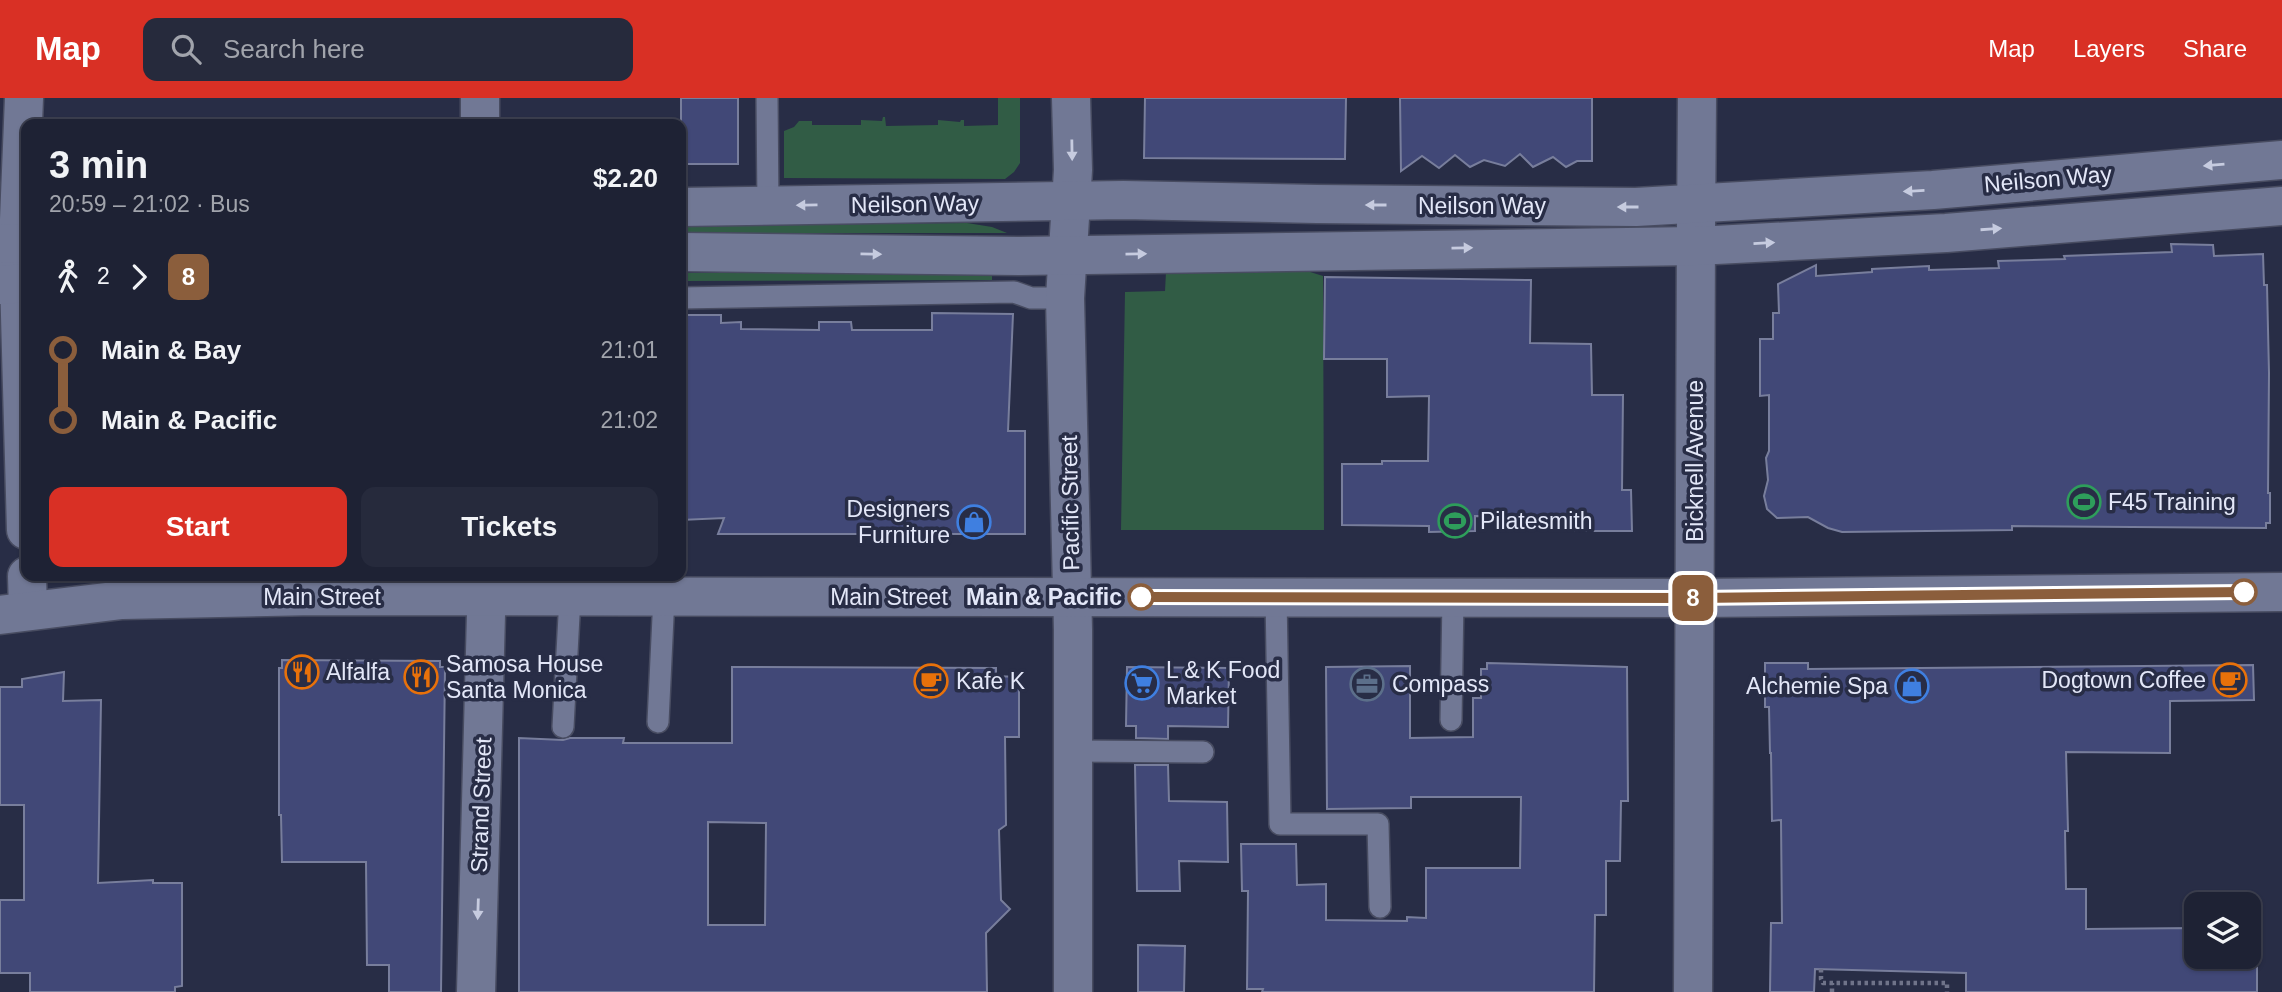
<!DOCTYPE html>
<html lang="en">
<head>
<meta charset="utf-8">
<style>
	:root { --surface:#1e2234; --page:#262a3c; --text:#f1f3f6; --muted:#a1a4ac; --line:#3c3f4f; --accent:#d93025 }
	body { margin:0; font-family:Helvetica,sans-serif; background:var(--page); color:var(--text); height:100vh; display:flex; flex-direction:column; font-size:26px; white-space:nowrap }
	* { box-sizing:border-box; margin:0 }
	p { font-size:23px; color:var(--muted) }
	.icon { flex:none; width:38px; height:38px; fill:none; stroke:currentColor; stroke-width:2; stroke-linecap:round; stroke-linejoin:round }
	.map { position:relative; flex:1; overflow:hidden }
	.panel { position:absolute; left:21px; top:21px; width:665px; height:462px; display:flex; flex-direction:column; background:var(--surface); border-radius:14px; box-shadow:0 2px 5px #0004,0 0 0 2px var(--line) }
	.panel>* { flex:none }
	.badge { padding:0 14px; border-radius:10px; font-size:24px; line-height:46px }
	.controls { position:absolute; left:2184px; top:794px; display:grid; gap:14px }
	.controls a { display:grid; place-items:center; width:77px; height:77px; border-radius:14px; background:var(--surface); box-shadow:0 2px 5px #0004,0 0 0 2px var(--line); font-size:35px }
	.map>.badge { position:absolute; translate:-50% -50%; box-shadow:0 0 0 4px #fff }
	.legs { display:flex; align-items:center; gap:10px; height:77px; padding:0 28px; font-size:23px }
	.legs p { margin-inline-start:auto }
	.head { display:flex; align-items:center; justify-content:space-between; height:119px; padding:0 28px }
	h1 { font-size:38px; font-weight:700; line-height:52px }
	.action { display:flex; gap:14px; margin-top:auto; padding:14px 28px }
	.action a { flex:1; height:80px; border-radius:14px; background:var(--accent); color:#fff; font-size:28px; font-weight:700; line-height:80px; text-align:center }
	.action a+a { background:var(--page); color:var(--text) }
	ul { padding:0 28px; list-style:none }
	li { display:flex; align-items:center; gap:24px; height:70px; font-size:26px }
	li i { display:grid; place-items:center; width:10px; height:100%; margin:0 9px; background:currentColor }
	li i::after { content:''; width:18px; height:18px; margin:-9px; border:5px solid; border-radius:50%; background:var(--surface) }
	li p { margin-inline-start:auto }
	li:first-child i { background:linear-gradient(#0000 50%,currentColor 0) }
	li:last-child i { background:linear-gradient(currentColor 50%,#0000 0) }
	header { display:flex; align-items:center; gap:42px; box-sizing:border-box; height:98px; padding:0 35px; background:var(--accent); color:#fff }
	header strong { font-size:33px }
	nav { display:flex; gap:38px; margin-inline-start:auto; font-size:24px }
	.search { width:490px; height:63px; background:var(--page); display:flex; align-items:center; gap:18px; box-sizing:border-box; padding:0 24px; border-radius:14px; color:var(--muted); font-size:26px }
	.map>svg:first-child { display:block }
	.green { fill:#315c45 }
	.building { fill:#414877; stroke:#787e9c; stroke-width:2; fill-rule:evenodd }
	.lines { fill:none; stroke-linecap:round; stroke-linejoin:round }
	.service-casing { stroke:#484c61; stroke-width:24 }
	.minor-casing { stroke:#484c61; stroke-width:41 }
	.tertiary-casing { stroke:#484c61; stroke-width:41 }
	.secondary-casing { stroke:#484c61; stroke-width:41 }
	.path { stroke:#6f7389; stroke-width:4.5; stroke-dasharray:3.5 3.5; stroke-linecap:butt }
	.service { stroke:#717895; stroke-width:21 }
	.minor { stroke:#717895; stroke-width:38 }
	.tertiary { stroke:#717895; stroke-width:38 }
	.secondary { stroke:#717895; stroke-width:38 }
	.oneway { fill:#c6cbdf }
	.line-1-casing { stroke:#fff; stroke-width:16 }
	.line-1 { stroke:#8b5e3c; stroke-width:10 }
	.stop-1-dot { fill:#fff; stroke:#8b5e3c; stroke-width:3.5 }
	.labels { text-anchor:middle; stroke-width:7; stroke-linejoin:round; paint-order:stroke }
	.street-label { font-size:23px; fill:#e3e7f8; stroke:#282d46 }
	.poi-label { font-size:23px; fill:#e3e7f8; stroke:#282d46; text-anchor:start }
	.stop-label { font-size:23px; font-weight:bold; fill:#e3e7f8; stroke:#282d46; text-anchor:end }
</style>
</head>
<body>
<header>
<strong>Map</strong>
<div class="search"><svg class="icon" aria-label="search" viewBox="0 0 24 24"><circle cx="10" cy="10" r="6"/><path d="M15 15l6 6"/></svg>Search here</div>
<nav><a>Map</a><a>Layers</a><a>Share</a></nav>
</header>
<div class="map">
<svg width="2282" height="894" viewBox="0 0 2282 894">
	<rect width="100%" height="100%" fill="#282d46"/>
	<g class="green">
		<path d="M998,0H1020V65L1014,74L1005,81L784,80V33L794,29L799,23H812V27H861V22L882,23L883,19H885L886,28L938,27V22L960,24L961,22H964V28L998,27Z"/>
		<path d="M967,125L992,129L1007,135H681V128Z"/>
		<path d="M1307,173L1323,178L1324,432H1121L1125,194L1165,193L1166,174Z"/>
		<path d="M992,174V182L681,183V175Z"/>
	</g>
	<g class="building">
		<rect x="681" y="0" width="57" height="66"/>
		<path d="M1145,0H1346L1345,61L1144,60Z"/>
		<path d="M1400,0H1592V63H1577L1566,69L1553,59L1533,69L1520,56L1505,68L1484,62L1470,69L1455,57L1439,70L1422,58L1401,73Z"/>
		<path d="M2171,146L2213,147L2214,158L2263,156L2264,187H2267L2269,275L2268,395H2270V425H2266V430L2012,428V432L1842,434L1828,430L1808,419L1777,420L1767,411L1764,398L1768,382L1766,360L1769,353V297L1760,298V241H1773V215H1779L1778,186L1816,167V178L1872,174V171L1929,168V172L1999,170L1998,163L2065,161L2064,158L2172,154Z"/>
		<path d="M1325,179L1531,182L1530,245L1591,246L1592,297H1623L1622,392H1631L1632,433H1564V419L1475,418V433L1429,434V428L1342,427V366H1382V363H1428L1429,298L1387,299V261H1324Z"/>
		<path d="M932,215L1013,216L1008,333H1025V436H718L724,420L681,422V217H721V225L741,224V231L819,232V224H851L852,232H932Z"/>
		<path d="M282,562L440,563V569H445L441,894H389V867H367L366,764H282L281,717H279V570H282Z"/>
		<path d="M1487,565L1627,569L1628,703H1621L1620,763H1606V817H1595L1594,894H1262L1263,891H1247L1248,793H1242L1241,746H1296L1297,787L1326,786V822L1407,823V819L1426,820V770H1520L1521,699H1411V710L1327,711L1326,569L1410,568V640L1473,639V600H1481V571H1487Z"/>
		<path d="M1765,565H1808V571L2253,567L2254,602L2170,603V655L2066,654L2068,733H2065L2066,791H2086V831L2196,830V859H2249L2250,830V852H2257V894H1966V875L1815,871L1814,894H1770L1771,825H1782L1781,722L1772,723L1771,655H1770L1769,609H1765Z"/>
		<path d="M732,569L996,570V578L1019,579V639H1005L1006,727L999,732L1001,802L1010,811L986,835L987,894H519V640L563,642L570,640H624L623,645H732ZM708,724L766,725L765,827H708Z"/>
		<path d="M1127,569L1229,570L1228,629L1168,628V641L1136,640V628H1126Z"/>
		<path d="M64,574L63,603L101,602L98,785L153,782V785H182V888L175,889V894H30V875H0V802H24V707H0V589H22V581Z"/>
		<path d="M1135,667H1168L1169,703L1227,704L1228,764L1179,763L1180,793H1137Z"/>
		<path d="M1138,847L1185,848L1184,894H1138Z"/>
	</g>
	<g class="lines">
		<defs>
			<g id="service">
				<path d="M767,0L768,108"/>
				<path d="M681,200L1014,194L1031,200H1065"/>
				<path d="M1276,499L1280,726H1378L1380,809"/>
				<path d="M1451,622L1453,500"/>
				<path d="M658,624L664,498"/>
				<path d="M563,629L570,499"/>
				<path d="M1072,653L1203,654"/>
			</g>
			<g id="minor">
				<path d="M24,0L18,146L26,432"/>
				<path d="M1071,0L1073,72L1065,200L1073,532V894"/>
				<path d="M480,26V0"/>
				<path d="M27,478L28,512"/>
				<path d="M476,894L487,478"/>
				<path d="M1693,894L1696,132"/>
			</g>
			<g id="tertiary">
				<path d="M1696,132L1697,0"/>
				<path d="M0,517L122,502L315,498L1696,500L2282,494"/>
			</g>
			<g id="secondary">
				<path d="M681,109L1123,102L1317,106L1636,109L1933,92L2282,62"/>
				<path d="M0,145L26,146"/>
				<path d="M681,154L1020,158L1696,148L1946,135L2282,108"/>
				<path d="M0,187L26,185"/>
			</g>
		</defs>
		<use href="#service" class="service-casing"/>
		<use href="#minor" class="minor-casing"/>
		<use href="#tertiary" class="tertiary-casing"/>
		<use href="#secondary" class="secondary-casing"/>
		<g class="path">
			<path d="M1821,871V881L1823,885H1947V894"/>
			<path d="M1832,894V885"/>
		</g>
		<use href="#service" class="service"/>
		<use href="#minor" class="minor"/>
		<use href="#tertiary" class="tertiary"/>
		<use href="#secondary" class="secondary"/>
	</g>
	<defs><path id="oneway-solid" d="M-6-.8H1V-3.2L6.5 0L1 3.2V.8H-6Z" transform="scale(1.75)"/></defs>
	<g class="oneway">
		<use href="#oneway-solid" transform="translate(1072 52) rotate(89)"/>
		<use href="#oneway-solid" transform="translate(2214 67) rotate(175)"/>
		<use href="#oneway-solid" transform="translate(1914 93) rotate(177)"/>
		<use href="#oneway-solid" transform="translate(807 107) rotate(179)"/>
		<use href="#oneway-solid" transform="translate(1376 107) rotate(-180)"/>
		<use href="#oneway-solid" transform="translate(1628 109) rotate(180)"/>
		<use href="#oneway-solid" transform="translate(1991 131) rotate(-4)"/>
		<use href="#oneway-solid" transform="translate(1764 145) rotate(-3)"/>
		<use href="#oneway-solid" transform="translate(1462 150) rotate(-1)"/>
		<use href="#oneway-solid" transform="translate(871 156) rotate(1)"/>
		<use href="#oneway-solid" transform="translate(1136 156) rotate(-1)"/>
		<use href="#oneway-solid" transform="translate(478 811) rotate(92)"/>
	</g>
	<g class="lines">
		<defs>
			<path id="line-1" d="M1141,499L1696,500L2244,494"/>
		</defs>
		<use href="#line-1" class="line-1-casing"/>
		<use href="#line-1" class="line-1"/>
	</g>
	<defs>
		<symbol id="stadium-ring" viewBox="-11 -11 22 22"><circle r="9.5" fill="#282d46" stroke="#2e9e5b" stroke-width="1.5"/><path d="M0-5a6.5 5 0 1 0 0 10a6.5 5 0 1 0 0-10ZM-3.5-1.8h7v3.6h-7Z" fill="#2e9e5b"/></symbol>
		<symbol id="shop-ring" viewBox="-11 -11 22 22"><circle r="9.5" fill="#282d46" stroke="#3f7fe0" stroke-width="1.5"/><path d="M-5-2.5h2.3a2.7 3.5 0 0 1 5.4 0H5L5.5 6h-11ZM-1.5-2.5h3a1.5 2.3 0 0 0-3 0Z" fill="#3f7fe0"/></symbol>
		<symbol id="restaurant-ring" viewBox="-11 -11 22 22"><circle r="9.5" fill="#282d46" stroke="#e8710a" stroke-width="1.5"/><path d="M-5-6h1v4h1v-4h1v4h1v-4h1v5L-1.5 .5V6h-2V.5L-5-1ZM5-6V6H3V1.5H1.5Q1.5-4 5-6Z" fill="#e8710a"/></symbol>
		<symbol id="cafe-ring" viewBox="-11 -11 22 22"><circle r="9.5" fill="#282d46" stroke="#e8710a" stroke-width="1.5"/><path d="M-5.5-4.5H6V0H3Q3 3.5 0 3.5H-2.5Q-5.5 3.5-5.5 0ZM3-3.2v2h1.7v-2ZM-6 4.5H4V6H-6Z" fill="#e8710a"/></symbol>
		<symbol id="supermarket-ring" viewBox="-11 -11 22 22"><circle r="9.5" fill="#282d46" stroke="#3f7fe0" stroke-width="1.5"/><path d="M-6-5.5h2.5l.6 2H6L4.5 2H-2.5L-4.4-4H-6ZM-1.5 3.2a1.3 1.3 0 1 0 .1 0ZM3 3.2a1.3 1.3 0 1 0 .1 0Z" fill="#3f7fe0"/></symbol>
		<symbol id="office-ring" viewBox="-11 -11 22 22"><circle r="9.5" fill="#282d46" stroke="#5c6f8a" stroke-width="1.5"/><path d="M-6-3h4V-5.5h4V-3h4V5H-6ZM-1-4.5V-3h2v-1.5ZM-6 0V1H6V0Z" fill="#5c6f8a"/></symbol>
	</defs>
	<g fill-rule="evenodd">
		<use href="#stadium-ring" x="2065" y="385" width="38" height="38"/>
		<use href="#stadium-ring" x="1436" y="404" width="38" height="38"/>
		<use href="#shop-ring" x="955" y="405" width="38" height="38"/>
		<use href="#restaurant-ring" x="283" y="555" width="38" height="38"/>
		<use href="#restaurant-ring" x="402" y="560" width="38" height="38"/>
		<use href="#cafe-ring" x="2211" y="563" width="38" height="38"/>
		<use href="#cafe-ring" x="912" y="564" width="38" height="38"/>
		<use href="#supermarket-ring" x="1123" y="566" width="38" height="38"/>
		<use href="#office-ring" x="1348" y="567" width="38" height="38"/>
		<use href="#shop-ring" x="1893" y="569" width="38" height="38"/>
	</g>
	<g class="stop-1-dot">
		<circle cx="2244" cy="494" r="12"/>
		<circle cx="1141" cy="499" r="12"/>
	</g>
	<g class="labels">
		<g class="street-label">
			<text transform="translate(2048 81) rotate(-5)" y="8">Neilson Way</text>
			<text transform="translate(915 106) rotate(-1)" y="8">Neilson Way</text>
			<text x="1482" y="116">Neilson Way</text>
			<text transform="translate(1695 363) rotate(-90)" y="8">Bicknell Avenue</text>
			<text transform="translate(1070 405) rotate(-91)" y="8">Pacific Street</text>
			<text x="322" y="507">Main Street</text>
			<text x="889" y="507">Main Street</text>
			<text transform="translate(481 707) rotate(-88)" y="8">Strand Street</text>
		</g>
		<g class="poi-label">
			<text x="2108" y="412">F45 Training</text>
			<text x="950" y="419" text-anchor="end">Designers<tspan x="950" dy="26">Furniture</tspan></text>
			<text x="1480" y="431">Pilatesmith</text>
			<text x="446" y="574">Samosa House<tspan x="446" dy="26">Santa Monica</tspan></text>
			<text x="1166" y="580">L &amp; K Food<tspan x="1166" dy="26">Market</tspan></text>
			<text x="326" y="582">Alfalfa</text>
			<text x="2206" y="590" text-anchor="end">Dogtown Coffee</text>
			<text x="956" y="591">Kafe K</text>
			<text x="1392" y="594">Compass</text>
			<text x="1888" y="596" text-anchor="end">Alchemie Spa</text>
		</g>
		<g class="stop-label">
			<text x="1122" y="507">Main &amp; Pacific</text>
		</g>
	</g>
</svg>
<div class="controls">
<a><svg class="icon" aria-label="layers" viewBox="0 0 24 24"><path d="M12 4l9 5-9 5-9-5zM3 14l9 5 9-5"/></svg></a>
</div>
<b class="badge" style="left:1693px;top:500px;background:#8b5e3c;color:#fff">8</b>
<section class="panel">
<div class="head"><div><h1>3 min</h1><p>20:59 – 21:02 · Bus</p></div><b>$2.20</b></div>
<div class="legs"><svg class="icon" aria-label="walk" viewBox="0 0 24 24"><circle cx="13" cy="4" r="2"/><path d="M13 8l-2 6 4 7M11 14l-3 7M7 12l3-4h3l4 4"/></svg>2<svg class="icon" aria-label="forward" viewBox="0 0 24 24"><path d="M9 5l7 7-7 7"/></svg><b class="badge" style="background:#8b5e3c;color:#fff">8</b></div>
<ul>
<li><i style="color:#8b5e3c"></i><b>Main &amp; Bay</b><p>21:01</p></li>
<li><i style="color:#8b5e3c"></i><b>Main &amp; Pacific</b><p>21:02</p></li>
</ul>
<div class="action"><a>Start</a><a>Tickets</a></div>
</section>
</div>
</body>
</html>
